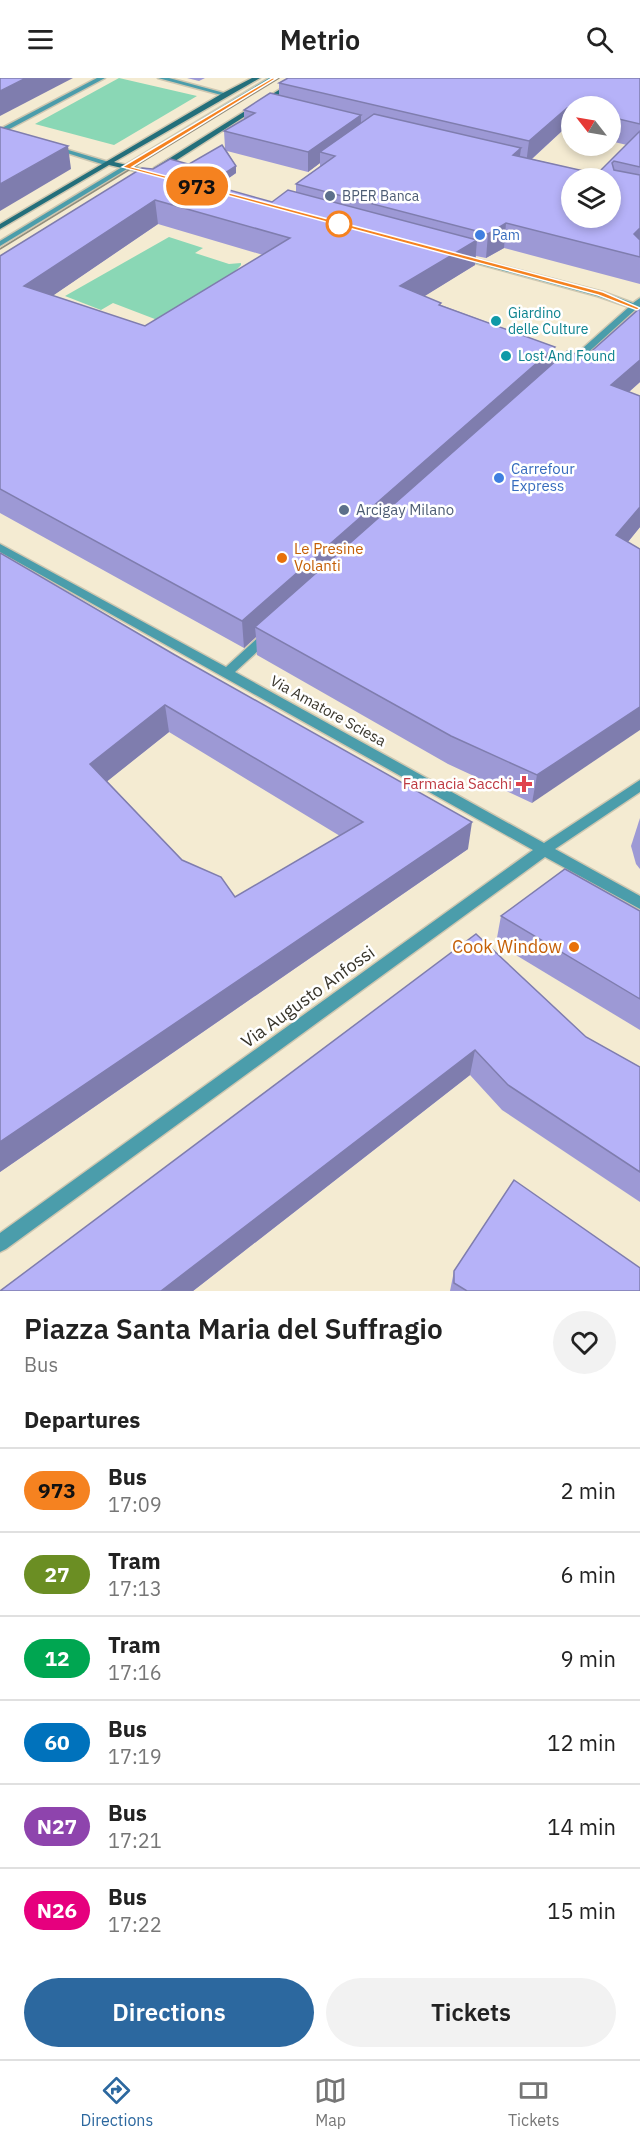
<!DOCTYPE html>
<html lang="en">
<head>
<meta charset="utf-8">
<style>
	:root { --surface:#fff; --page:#f2f2f2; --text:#222; --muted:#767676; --line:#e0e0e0; --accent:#2c689f }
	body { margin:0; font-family:"IBM Plex Sans",sans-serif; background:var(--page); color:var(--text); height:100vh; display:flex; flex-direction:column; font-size:22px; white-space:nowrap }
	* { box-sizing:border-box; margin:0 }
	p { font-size:20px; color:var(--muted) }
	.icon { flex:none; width:33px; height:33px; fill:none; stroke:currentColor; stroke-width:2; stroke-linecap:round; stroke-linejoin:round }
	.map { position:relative; height:1213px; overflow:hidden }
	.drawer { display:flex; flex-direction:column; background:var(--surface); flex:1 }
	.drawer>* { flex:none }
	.badge { padding:0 12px; border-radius:20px; font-size:21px; line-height:39px }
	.needle { width:39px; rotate:301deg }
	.tools { position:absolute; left:561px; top:18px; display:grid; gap:12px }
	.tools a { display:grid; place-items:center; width:60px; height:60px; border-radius:50%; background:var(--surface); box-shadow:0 3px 9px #0003; font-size:30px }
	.map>.badge { position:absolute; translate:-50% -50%; box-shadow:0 0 0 3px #fff }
	h2 { padding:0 24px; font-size:22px; line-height:54px }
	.round { display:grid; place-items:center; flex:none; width:63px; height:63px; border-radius:32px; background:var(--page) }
	.overview { display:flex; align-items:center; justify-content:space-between; height:102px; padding:0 24px }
	h1 { font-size:28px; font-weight:600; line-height:45px }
	.primary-button { display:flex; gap:12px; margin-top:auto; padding:12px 24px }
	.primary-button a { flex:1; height:69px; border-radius:36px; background:var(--accent); color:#fff; font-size:24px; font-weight:600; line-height:69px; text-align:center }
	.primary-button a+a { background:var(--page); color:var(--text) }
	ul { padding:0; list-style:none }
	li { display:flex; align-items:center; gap:18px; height:84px; padding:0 24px; border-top:2px solid var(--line) }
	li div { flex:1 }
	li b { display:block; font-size:22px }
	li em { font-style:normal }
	li .badge { min-width:66px; font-weight:700; text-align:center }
	header { display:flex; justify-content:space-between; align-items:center; height:78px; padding:0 24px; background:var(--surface); font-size:27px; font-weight:600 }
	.tabs { display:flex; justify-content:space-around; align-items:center; height:84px; border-top:2px solid var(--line); background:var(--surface); font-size:16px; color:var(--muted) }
	.tabs a { display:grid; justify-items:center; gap:3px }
	.tabs .selected { color:var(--accent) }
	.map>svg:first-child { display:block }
	.green { fill:#8ad7b5 }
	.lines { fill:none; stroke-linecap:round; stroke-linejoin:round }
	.service-casing { stroke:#cec7b1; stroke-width:3 }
	.pedestrian-casing { stroke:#cec7b1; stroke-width:3 }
	.minor-casing { stroke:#cec7b1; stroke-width:3 }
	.secondary-casing { stroke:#cec7b1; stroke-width:3 }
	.service { fill:#4b9dab; fill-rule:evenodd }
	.pedestrian { fill:#4b9dab; fill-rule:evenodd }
	.minor { fill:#4b9dab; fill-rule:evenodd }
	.secondary { fill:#236f7b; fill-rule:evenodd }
	.tram { stroke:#938d7c; stroke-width:1.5 }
	.wall { fill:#9d99d5; fill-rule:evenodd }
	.shaded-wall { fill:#7f7dae }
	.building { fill:#b6b2f8; stroke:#7f7dae; stroke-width:1.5; fill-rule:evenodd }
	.line { fill:#f58220; stroke:#fff; stroke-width:1.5 }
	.service-dot { fill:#5c6f8a; stroke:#fff; stroke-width:2 }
	.stop-dot { fill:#fff; stroke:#f58220; stroke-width:3 }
	.shop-dot { fill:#3f7fe0; stroke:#fff; stroke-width:2 }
	.culture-dot { fill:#0f9aa8; stroke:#fff; stroke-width:2 }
	.food-dot { fill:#e8710a; stroke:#fff; stroke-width:2 }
	.health-dot { fill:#e0444e; stroke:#fff; stroke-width:2 }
	.labels { text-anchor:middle; stroke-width:5; stroke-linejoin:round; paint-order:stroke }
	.far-service-label { font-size:14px; fill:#4e5e75; stroke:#fff; text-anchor:start }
	.far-shop-label { font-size:14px; fill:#366cbe; stroke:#fff; text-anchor:start }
	.far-culture-label { font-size:14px; fill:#0d838f; stroke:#fff; text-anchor:start }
	.shop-label { font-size:15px; fill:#366cbe; stroke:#fff; text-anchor:start }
	.service-label { font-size:15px; fill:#4e5e75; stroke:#fff; text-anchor:start }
	.food-label { font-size:15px; fill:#c56008; stroke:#fff; text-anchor:start }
	.street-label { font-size:15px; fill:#38352b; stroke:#fff }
	.health-label { font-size:15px; fill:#be3a42; stroke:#fff; text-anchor:end }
	.near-food-label { font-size:18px; fill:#c56008; stroke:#fff; text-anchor:end }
	.near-street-label { font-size:18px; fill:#38352b; stroke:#fff }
</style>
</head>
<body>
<header><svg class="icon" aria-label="menu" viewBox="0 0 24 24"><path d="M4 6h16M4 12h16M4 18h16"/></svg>Metrio<svg class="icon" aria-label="search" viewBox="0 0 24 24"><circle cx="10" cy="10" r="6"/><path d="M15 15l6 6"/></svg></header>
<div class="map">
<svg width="640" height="1213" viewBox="0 0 640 1213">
	<rect width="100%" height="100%" fill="#f4ebd2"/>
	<g class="green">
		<path d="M119,0L197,18L114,67L35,46Z"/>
		<path d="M169,159L203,170L195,175L229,186L241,185V187L221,208L160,243L113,225L101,232L65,218Z"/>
	</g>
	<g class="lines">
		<defs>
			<path id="service" d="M269,0H277L0,168V163Z"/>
			<path id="pedestrian" d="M158,0H169L228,16L225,18Z"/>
			<g id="minor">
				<path d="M97,0H105L0,56V51Z"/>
				<path d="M51,68H55L112,85L105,87L51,70Z"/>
				<path d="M457,176L603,214L633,225L640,220V233L636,231L571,290H565V286L629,229L597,218L457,180Z"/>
				<path d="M0,466L226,589L263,555H271L273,558L271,561L235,594L544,765L640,702V714L555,771L640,818V831L545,779L6,1171L0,1174V1155L533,772L0,474Z"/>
			</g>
			<g id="secondary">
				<path d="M252,0H260L114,84L152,93V97L109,87L0,151V146L223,15Z"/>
				<path d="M298,0H305L161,92L154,90Z"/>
			</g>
		</defs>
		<use href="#service" class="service-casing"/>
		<use href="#pedestrian" class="pedestrian-casing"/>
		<use href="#minor" class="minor-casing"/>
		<use href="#secondary" class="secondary-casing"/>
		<use href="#service" class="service"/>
		<use href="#pedestrian" class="pedestrian"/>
		<use href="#minor" class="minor"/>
		<use href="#secondary" class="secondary"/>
		<path class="tram" d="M0,171L279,0"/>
	</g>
	<g class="wall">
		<path d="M187,0H205L199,3Z"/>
		<path d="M640,0V206L504,170L486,180L476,178L475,187L424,218L441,227L555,269L552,287L585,279L640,230V304L629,314L640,318V449L628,464L532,725L448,686L257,577L256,559L244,570L0,435V178L153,91L189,86L225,70L224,53L244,41V32L279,17V5ZM572,28H610V63L627,67L597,96L532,81L563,52L572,54ZM227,73L308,94L320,85V89L296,106V115L272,124L216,109L236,95V88ZM158,146L263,177L145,248L52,218Z"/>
		<path d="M0,475L468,771L0,1094ZM169,654L340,758L235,819L182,782L107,703Z"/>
		<path d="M640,740V791L636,786L631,768Z"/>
		<path d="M640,833V952L496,865L501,838Z"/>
		<path d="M476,856L586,959L640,989V1124L502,1032L470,997L193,1213H0Z"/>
		<path d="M454,1193L640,1213H450Z"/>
	</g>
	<g class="shaded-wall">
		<path d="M26,0H73L0,38V13Z"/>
		<path d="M567,30L563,52L526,86L529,63Z"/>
		<path d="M361,37V56L320,74V85L308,94V74Z"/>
		<path d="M68,68L71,91L0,133V106Z"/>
		<path d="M521,70L518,93L513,77Z"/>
		<path d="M236,88V95L216,109V101Z"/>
		<path d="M206,91L208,114L190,101Z"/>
		<path d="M155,122L158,146L29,234L24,208Z"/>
		<path d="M506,145L504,170L486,180L488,156Z"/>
		<path d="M640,150V169L634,156Z"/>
		<path d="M477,162L475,187L399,234L400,208Z"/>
		<path d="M555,269L551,295L255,549L256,559L244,570L242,543Z"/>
		<path d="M640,282V304L605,335L611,307Z"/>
		<path d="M640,429V449L610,486L616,457Z"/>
		<path d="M165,627L169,654L95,713L90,686Z"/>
		<path d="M640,629V652L532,725L537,697Z"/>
		<path d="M472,744L468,771L0,1094V1064Z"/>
		<path d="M475,972L470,997L193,1213H161Z"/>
	</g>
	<g class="building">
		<path d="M0,0H26L0,13Z"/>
		<path d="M288,0H640V46L610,39V28H572V31L567,30L529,63L279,5Z"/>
		<path d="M270,15L361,37L308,74L224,53L255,35L244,32Z"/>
		<path d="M374,36L521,70L513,77L597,96L640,53V89L614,83L612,85L614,92L640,97V150L634,156L640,162V179L506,145L488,156L296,106L335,78L320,74ZM572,100H610V140H572Z"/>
		<path d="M0,49L68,68L0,106Z"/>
		<path d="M222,67L236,88L216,101L207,99L206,91L189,86Z"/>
		<path d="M170,81L206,91L190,101L272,124L288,112L477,162L400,208L441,225L439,227L555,269L242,543L0,411V178L142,90L153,91ZM155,122L290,160L145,248L24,208Z"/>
		<path d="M640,230V282L611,307L640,318V429L616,457L640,471V629L537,697L451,658L255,549L567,273L585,279Z"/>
		<path d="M0,475L175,577L472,744L0,1064ZM165,627L363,744L235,819L221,799L182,782L90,686Z"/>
		<path d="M565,791L640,833V921L501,838Z"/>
		<path d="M476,856L586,959L640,989V1094L508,1007L475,972L161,1213H0Z"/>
		<path d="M514,1102L640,1190V1213H467L454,1205V1193Z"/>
	</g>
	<path class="line" d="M272,0H277L132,89L603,214L640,230L637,232L598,217L122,89Z"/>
	<g class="service-dot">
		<circle cx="330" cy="118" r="6"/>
		<circle cx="344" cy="432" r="6"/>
	</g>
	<circle class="stop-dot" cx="339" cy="146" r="12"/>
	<g class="shop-dot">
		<circle cx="480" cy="157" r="6"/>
		<circle cx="499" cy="400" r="6"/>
	</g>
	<g class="culture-dot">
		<circle cx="496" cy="243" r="6"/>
		<circle cx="506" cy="278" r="6"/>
	</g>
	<g class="food-dot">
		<circle cx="282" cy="480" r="6"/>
		<circle cx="574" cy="869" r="6"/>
	</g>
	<path class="health-dot" d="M521 697h6v6h6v6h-6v6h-6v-6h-6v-6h6z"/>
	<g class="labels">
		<g class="far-service-label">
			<text x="342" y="123">BPER Banca</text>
		</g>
		<g class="far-shop-label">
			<text x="492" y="162">Pam</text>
		</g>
		<g class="far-culture-label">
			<text x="508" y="240">Giardino<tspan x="508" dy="16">delle Culture</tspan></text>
			<text x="518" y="283">Lost And Found</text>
		</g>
		<g class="shop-label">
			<text x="511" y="396">Carrefour<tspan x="511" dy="17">Express</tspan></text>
		</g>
		<g class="service-label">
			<text x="356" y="437">Arcigay Milano</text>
		</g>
		<g class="food-label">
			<text x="294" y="476">Le Presine<tspan x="294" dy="17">Volanti</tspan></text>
		</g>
		<g class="street-label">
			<text transform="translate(328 633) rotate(29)" y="5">Via Amatore Sciesa</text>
		</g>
		<g class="health-label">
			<text x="512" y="711">Farmacia Sacchi</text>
		</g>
		<g class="near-food-label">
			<text x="562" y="875">Cook Window</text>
		</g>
		<g class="near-street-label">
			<text transform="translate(308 919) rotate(-36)" y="6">Via Augusto Anfossi</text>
		</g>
	</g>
</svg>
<div class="tools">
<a><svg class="needle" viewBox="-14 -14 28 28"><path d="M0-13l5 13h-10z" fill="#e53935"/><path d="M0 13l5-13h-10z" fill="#767676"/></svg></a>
<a><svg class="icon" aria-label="layers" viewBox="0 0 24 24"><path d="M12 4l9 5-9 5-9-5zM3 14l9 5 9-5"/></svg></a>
</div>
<b class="badge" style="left:197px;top:108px;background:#f58220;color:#111">973</b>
</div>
<section class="drawer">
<div class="overview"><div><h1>Piazza Santa Maria del Suffragio</h1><p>Bus</p></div><a class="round"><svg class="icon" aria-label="heart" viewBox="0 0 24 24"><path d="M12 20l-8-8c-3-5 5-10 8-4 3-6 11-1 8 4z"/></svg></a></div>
<h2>Departures</h2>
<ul>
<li><span class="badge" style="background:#f58220;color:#111">973</span><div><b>Bus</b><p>17:09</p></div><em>2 min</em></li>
<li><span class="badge" style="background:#6b8e23;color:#fff">27</span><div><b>Tram</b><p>17:13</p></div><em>6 min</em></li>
<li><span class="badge" style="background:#00a651;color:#fff">12</span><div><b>Tram</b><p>17:16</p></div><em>9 min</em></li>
<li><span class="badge" style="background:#0072bc;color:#fff">60</span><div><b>Bus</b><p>17:19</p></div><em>12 min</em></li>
<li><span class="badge" style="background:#8e44ad;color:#fff">N27</span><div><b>Bus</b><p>17:21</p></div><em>14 min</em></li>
<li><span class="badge" style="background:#e6007e;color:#fff">N26</span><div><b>Bus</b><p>17:22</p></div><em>15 min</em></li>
</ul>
<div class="primary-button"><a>Directions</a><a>Tickets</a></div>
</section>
<nav class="tabs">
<a class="selected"><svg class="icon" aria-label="directions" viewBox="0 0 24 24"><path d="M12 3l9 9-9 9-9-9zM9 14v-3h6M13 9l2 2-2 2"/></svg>Directions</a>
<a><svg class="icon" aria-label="map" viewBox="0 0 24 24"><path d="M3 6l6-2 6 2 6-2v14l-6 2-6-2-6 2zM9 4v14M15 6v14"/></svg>Map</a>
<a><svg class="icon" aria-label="tickets" viewBox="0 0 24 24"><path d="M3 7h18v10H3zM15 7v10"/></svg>Tickets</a>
</nav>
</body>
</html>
